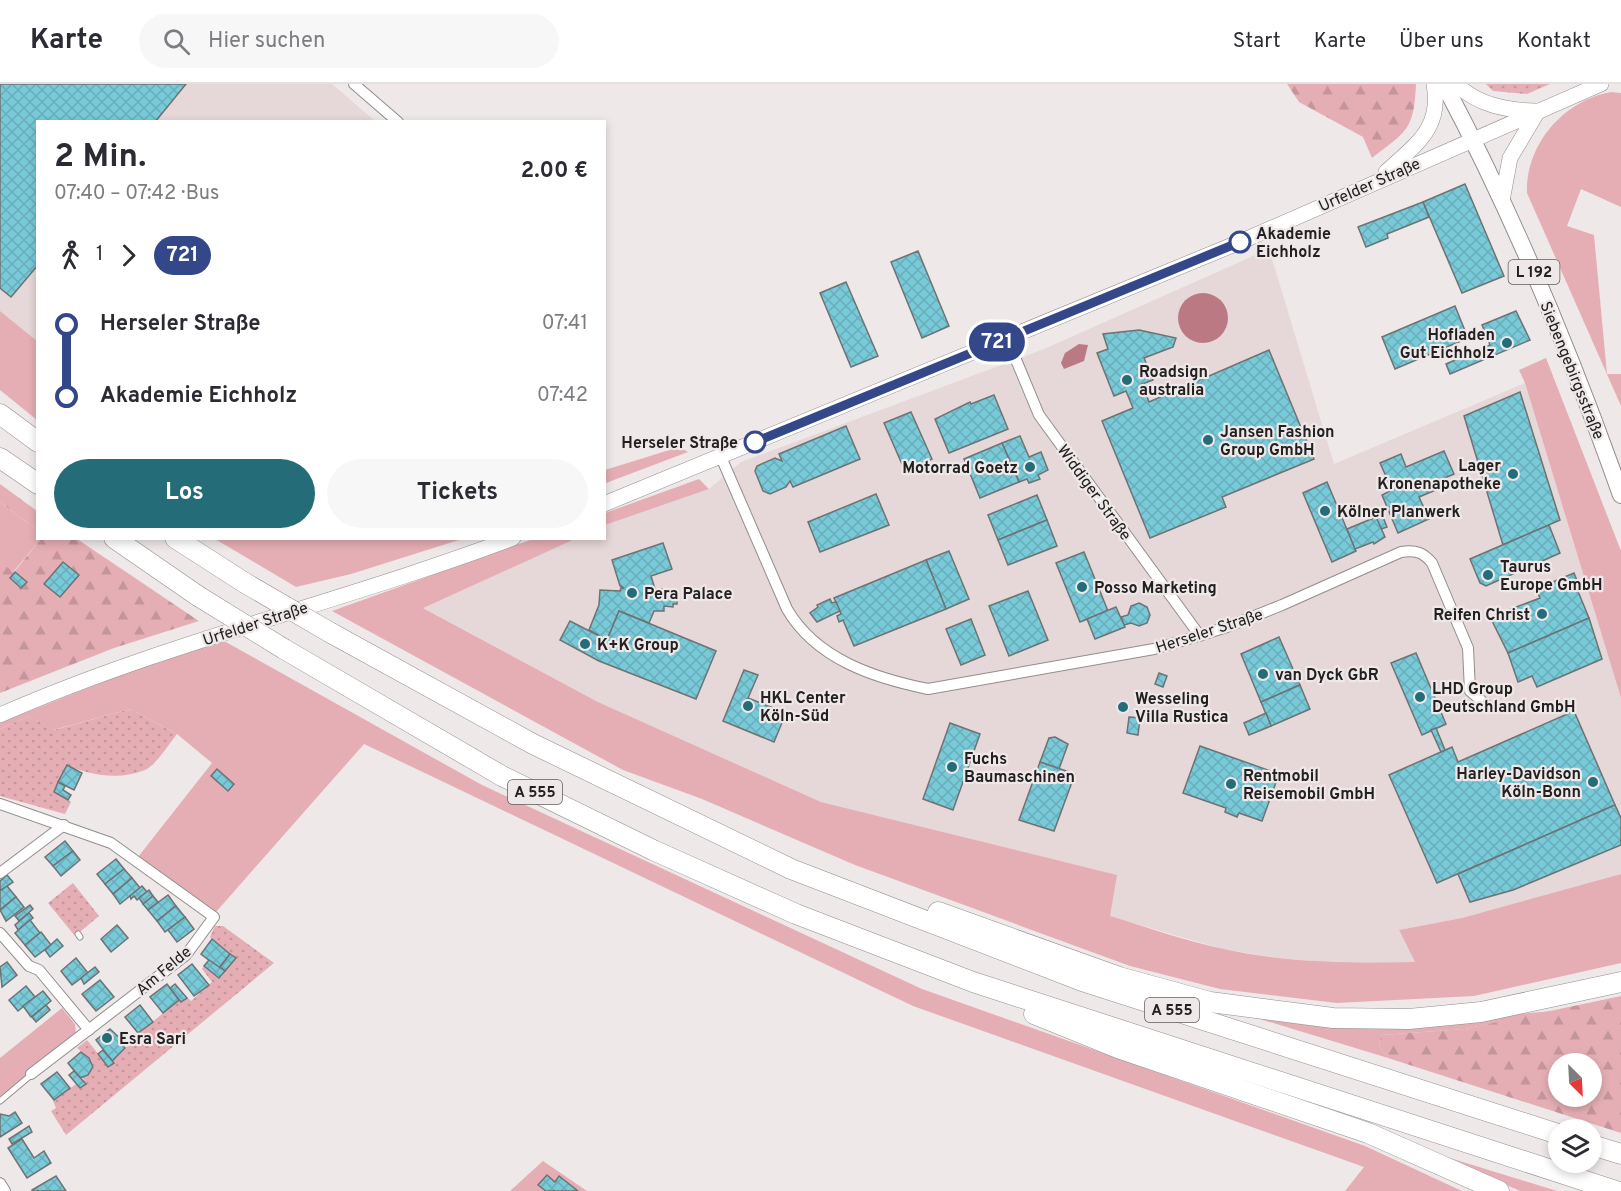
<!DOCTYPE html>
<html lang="de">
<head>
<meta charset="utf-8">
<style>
	:root { --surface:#fff; --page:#f7f7f7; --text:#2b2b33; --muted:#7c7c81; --line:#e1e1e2; --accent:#246c78 }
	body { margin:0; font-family:Overpass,sans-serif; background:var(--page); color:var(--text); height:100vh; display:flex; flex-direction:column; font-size:22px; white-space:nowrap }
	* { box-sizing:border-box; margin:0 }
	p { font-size:20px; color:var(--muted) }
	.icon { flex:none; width:33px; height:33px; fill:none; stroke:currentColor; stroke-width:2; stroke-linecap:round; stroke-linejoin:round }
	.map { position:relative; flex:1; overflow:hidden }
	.details { position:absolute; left:36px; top:36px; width:570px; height:420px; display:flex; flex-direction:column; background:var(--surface); border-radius:0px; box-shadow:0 3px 9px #0003 }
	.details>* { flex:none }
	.badge { padding:0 12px; border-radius:20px; font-size:21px; line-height:39px }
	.needle { width:39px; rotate:156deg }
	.buttons { position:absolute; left:1548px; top:969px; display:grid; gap:12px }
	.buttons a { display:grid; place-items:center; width:54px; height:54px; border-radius:50%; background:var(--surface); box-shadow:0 3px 9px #0003; font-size:30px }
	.map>.badge { position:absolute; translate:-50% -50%; box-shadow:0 0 0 3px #fff }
	.legs { display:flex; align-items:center; gap:9px; height:66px; padding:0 18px; font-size:20px }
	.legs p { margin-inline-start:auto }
	.overview { display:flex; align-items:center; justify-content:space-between; height:102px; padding:0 18px }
	h1 { font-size:33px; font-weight:700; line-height:45px }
	.button { display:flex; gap:12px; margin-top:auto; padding:12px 18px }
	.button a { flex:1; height:69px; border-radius:36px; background:var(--accent); color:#fff; font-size:24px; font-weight:700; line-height:69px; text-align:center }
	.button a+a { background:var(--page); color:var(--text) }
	ul { padding:0 18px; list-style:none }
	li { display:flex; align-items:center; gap:21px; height:72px; font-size:22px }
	li i { display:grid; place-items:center; width:9px; height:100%; margin:0 8px; background:currentColor }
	li i::after { content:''; width:15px; height:15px; margin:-8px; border:4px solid; border-radius:50%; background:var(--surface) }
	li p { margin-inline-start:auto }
	li:first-child i { background:linear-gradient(#0000 50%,currentColor 0) }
	li:last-child i { background:linear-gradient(currentColor 50%,#0000 0) }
	header { display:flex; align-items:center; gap:36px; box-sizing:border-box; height:84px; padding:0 30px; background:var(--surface); border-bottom:2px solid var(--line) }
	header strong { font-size:28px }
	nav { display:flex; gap:33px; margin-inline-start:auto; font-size:21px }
	.search { width:420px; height:54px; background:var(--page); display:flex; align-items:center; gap:15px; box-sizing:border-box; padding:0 21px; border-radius:33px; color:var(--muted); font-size:22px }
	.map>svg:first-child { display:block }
	.built { fill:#e6d7d8 }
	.grass { fill:#e5aeb4 }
	.forest { fill:url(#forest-firs); fill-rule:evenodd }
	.park { fill:url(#park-dots) }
	.water { fill:#bb7a83 }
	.building { fill:url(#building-cross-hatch); stroke:#6d7273; stroke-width:1.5 }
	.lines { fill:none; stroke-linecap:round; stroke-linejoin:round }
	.lane-casing { stroke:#928d8d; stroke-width:7 }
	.street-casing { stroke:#928d8d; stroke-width:12 }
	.secondary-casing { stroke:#928d8d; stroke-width:16 }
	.primary-casing { stroke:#928d8d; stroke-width:18 }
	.highway-casing { stroke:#928d8d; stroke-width:21 }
	.lane { stroke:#fff; stroke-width:5 }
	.street { stroke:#fff; stroke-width:10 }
	.secondary { stroke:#fff; stroke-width:15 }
	.primary { stroke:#fff; stroke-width:16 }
	.highway { stroke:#fff; stroke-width:20 }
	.highway-bridge-casing { stroke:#928d8d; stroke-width:21; stroke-linecap:butt }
	.highway-bridge { stroke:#fff; stroke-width:20 }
	.line-1-casing { stroke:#fff; stroke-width:14 }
	.line-1 { stroke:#344889; stroke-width:9 }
	.stop-1-dot { fill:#fff; stroke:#344889; stroke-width:3 }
	.poi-dot { fill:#246c78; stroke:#efe8e9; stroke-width:2 }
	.labels { text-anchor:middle; stroke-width:4.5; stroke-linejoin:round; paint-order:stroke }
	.shield { fill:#efe8e9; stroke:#605c5c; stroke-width:1.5 }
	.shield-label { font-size:15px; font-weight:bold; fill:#222020 }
	.street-label { font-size:16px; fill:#222020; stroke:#efe8e9 }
	.stop-label { font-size:16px; font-weight:bold; fill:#222020; stroke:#efe8e9; text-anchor:start }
	.poi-label { font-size:16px; font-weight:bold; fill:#222020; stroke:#efe8e9; text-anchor:start }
</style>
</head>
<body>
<header>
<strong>Karte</strong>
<div class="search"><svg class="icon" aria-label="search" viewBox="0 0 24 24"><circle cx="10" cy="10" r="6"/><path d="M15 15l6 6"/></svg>Hier suchen</div>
<nav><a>Start</a><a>Karte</a><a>Über uns</a><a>Kontakt</a></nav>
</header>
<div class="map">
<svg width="1621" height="1107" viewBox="0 0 1621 1107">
	<defs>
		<pattern id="forest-firs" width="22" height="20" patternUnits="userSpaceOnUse" patternTransform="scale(1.5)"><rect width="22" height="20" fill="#e5aeb4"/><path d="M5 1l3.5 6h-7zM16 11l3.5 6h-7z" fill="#c4959a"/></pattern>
		<pattern id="park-dots" width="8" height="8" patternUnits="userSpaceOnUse" patternTransform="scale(1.5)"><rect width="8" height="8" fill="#e5aeb4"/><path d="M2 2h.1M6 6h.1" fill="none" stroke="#c4959a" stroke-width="1.8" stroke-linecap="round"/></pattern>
		<pattern id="building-cross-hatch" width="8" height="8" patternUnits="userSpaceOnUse" patternTransform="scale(1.5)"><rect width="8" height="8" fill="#79cad9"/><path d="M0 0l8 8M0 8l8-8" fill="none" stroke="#68adba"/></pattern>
	</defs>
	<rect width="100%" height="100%" fill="#efe8e9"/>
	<g class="built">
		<path d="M0,0H332L375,37L38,38L37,257L0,227Z"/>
		<path d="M1269,165L1334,380L1525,299L1621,614V790L1462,834L1399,846L1415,878L1333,879L1278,874L1223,865L1109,832L1116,791L821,718L598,618L422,523L575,455L604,454L605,441L709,405L741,378L1044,265Z"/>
	</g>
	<g class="grass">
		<path d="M1611,8L1621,9V123L1581,105L1567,142L1594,151L1607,290H1621V322L1527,109C1526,60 1563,17 1611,8Z"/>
		<path d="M0,227L37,257V336L0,306Z"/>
		<path d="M1546,274L1621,467V614L1525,299L1519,286Z"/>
		<path d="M679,363L688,368L606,399L605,386Z"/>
		<path d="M699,395L709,405L605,441V429Z"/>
		<path d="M0,418L37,446L38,454L41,455L13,488L0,478Z"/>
		<path d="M536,454L575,455L423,524L598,618L821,718L1117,791L1110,832C1147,843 1185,857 1224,865C1287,879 1350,879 1415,878L1399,846L1462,834L1621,790V879L1474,912L1337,919L1220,905L1130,882L855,781L702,715L623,686L332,527Z"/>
		<path d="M215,455H462L351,490L296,503Z"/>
		<path d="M224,557L482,701L922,905L1365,1062L1462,1107H1345L1364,1083L913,922L364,660L216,828L138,773L212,679L177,650L130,625L53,646L29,632L0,645V639L125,589Z"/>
		<path d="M62,924L75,940L76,950L0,1013V974Z"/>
		<path d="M1552,927L1465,945L1381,951L1379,962L1388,974L1240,929L1403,940Z"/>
		<path d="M1437,1070L1557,1107H1520Z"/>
		<path d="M543,1077L587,1107H510Z"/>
	</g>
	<g class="forest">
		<path d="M1287,0H1416C1414,46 1407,47 1372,74L1363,53L1299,18Z"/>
		<path d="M0,400L37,427V446L0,418Z"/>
		<path d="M41,455H77L199,537L114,564L0,609V478L14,488Z"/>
		<path d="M1621,912V1049L1388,974L1379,962L1381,951L1465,945ZM1558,980H1592V1012H1558Z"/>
	</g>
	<g class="park">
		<path d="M1486,0H1550L1527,10L1493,7Z"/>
		<path d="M130,625L177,650C169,660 156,681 145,686C121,696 90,692 67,681L54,708L71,718L65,730L0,712V645L29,632L54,646Z"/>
		<path d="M73,799L99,832L75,852L48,819Z"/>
		<path d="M215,842H223L274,879L66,1051L51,1027L56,1024L53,1017L76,1000L80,1005L86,1000L82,993L88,991L94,983L90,974L77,964L87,956L109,983L114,979L113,976C123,968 130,958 139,949C152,938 166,927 179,916L182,918L187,913L191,917L212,898L202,885L204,882L220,894L235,874L210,853Z"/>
	</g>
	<g class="water">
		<circle cx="1203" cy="234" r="25"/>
		<path d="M1079,260L1088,261L1084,277L1064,285L1061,279L1065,269Z"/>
	</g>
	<g class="building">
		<path d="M0,0H186L155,38H38V181L11,213L0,204Z"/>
		<path d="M1465,100L1504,192L1462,209L1423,118Z"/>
		<path d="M1423,118L1429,133L1387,150L1388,154L1366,163L1358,143Z"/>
		<path d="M918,167L949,242L922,254L891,178Z"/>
		<path d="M846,198L878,272L851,283L820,209Z"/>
		<path d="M1455,222L1468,254L1395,285L1382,253Z"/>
		<path d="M1516,227L1530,256L1450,290L1446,280L1490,261L1482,241Z"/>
		<path d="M1139,246L1176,254L1173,263L1144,274L1153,296L1142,300L1149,318L1269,266L1314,375L1222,413L1226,423L1150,454L1102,337L1133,324L1126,307L1114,312L1097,269L1108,265L1103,250Z"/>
		<path d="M1520,308L1560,436L1503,461L1464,332Z"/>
		<path d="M994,311L1008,345L949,369L935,335L970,318L971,320Z"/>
		<path d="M911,328L932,375L905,387L884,339Z"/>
		<path d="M846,342L860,375L793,403L790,397L786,403L770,410L763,407L755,387L757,382L775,374L782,377L779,370Z"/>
		<path d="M1020,352L1029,373L1041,368L1048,386L1038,391L1040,395L1029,399L1027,395L1019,398L1002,359Z"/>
		<path d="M1002,359L1019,398L980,414L964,375Z"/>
		<path d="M1444,367L1454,390L1435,398L1438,405L1419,413L1429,435L1398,449L1382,411L1392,406L1380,379L1401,370L1406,383Z"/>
		<path d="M1327,398L1356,467L1332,478L1303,409Z"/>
		<path d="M876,410L889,441L820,468L808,438Z"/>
		<path d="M1037,411L1047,436L998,456L988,431Z"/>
		<path d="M1381,428L1387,443L1381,445L1374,431Z"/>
		<path d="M1376,433L1385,453L1374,460L1373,458L1355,465L1347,445Z"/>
		<path d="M1047,436L1057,462L1008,481L998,456Z"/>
		<path d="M1549,441L1560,469L1486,502L1480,499L1470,475Z"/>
		<path d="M663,459L672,485L651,492L655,505H665V511H674V514H677V520H673V523L664,522V527H654L649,539L619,527L607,556L589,546L599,521L600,506L620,507L621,504H624L620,502L612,476Z"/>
		<path d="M949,467L969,515L946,525L926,476Z"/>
		<path d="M1084,468L1108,527L1080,538L1056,479Z"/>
		<path d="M926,476L946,525L854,562L843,536L839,538L837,532L841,530L834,514Z"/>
		<path d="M63,478L79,491L60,513L44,500Z"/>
		<path d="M15,488L27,498L21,504L10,494Z"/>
		<path d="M1574,489L1578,499L1575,500L1589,534L1508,569L1490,533L1540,514L1536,505Z"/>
		<path d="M1028,507L1048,556L1009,572L989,522Z"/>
		<path d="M830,515L832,519L836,518L840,527L817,538L810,529L818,523L817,521Z"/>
		<path d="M1139,519L1147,523L1150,531L1147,539L1139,542L1131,539L1124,541L1121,533L1128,531L1131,522Z"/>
		<path d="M1116,523L1125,543L1095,555L1087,535Z"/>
		<path d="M619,527L716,567L696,615L599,577L560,556L570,537L607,556Z"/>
		<path d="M1589,534L1602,575L1537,603L1532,592L1518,598L1508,569Z"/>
		<path d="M971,535L985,571L961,581L946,545Z"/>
		<path d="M1279,553L1300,601L1261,618L1241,570Z"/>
		<path d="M1416,569L1446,640L1422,651L1391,579Z"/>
		<path d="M744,586L758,591L748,614L786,629L774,658L723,637Z"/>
		<path d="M1159,589L1167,592L1163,603L1155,600Z"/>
		<path d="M1300,601L1310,625L1271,642L1261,618Z"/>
		<path d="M1574,627L1615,721L1437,799L1389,691L1452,663L1458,678Z"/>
		<path d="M1266,629L1271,642L1249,651L1244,639Z"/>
		<path d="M1129,633L1140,634L1138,651L1127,649Z"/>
		<path d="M950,639L980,650L953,726L923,715Z"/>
		<path d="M1436,644L1445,666L1441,668L1431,646Z"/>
		<path d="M1055,653L1068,660L1059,685L1040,678L1049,654Z"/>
		<path d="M1200,662L1279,690L1262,737L1239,729L1237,733L1225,728L1226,724L1183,709Z"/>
		<path d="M1040,678L1075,690L1054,747L1019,736Z"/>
		<path d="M67,681L82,689L74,706L58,698Z"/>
		<path d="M217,685L234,700L228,707L211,692Z"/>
		<path d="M58,698L65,702L63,706L71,711L68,716L54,708Z"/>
		<path d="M1615,721L1621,734V761L1513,806L1470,818L1458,790Z"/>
		<path d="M65,757L73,767L53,782L45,773Z"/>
		<path d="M73,767L80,776L61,792L53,782Z"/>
		<path d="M116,775L124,785L105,800L97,790Z"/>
		<path d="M124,785L132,794L113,810L105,800Z"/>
		<path d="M7,791L13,798L0,807V797Z"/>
		<path d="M132,794L140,804L120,820L113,810Z"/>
		<path d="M7,802L16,813L0,826V807Z"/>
		<path d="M142,802L147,808L137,816L134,812L131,815L130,812Z"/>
		<path d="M149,806L153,812L143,820L139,814Z"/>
		<path d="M168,811L176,822L157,837L148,826Z"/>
		<path d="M153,812L158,818L148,826L143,820Z"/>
		<path d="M16,813L24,823L6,837L0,826Z"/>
		<path d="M30,821L33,825L19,837L15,832Z"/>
		<path d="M176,822L185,833L165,848L157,837Z"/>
		<path d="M29,829L33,834L18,846L15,841Z"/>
		<path d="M185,833L194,845L177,858L168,846Z"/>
		<path d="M30,836L40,849L25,861L15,849Z"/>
		<path d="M117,841L128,854L111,868L101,855Z"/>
		<path d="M41,848L51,861L35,873L25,861Z"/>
		<path d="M57,855L63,862L50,873L45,866Z"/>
		<path d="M212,855L230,870L219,884L201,870Z"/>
		<path d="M230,870L236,874L225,887L220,883Z"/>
		<path d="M76,874L88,889L72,901L61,887Z"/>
		<path d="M209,876L225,887L219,894L204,882Z"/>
		<path d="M7,878L17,891L2,903L0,883Z"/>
		<path d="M192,880L209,901L194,912L178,891Z"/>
		<path d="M95,883L99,888L84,900L81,894Z"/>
		<path d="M100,896L114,913L96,927L82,910Z"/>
		<path d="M167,900L179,916L163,929L150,913Z"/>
		<path d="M175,900L187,914L181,918L170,904Z"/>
		<path d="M26,902L35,913L18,927L9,916Z"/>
		<path d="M43,907L51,917L31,933L23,922Z"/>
		<path d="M46,921L50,926L36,938L32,933Z"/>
		<path d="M140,921L153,938L138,949L125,933Z"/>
		<path d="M110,945L123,957L121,958L125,964L112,977L96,956Z"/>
		<path d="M103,966L114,979L108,983L98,970Z"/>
		<path d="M81,968L89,974L93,983L88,991L80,994L68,979Z"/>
		<path d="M74,987L86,1000L80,1004L69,991Z"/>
		<path d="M57,988L70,1004L54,1016L41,1000Z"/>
		<path d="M15,1028L22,1039L0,1053V1030L9,1032Z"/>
		<path d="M29,1042L32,1048L12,1060L9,1055Z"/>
		<path d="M22,1055L34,1074L44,1067L51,1079L27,1094L8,1064Z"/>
		<path d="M547,1091L555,1098L559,1092L578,1107H546L538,1101Z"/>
		<path d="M56,1092L66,1107H32V1106Z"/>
	</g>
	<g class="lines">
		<defs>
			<g id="lane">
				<path d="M78,850L80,853"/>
				<path d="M0,1017L31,991"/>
			</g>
			<g id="street">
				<path d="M354,0L398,38"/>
				<path d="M1007,254L1039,331L1200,552"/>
				<path d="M721,373L787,525C816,575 874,594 928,605L1154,565L1185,556L1227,543L1282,521L1401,468C1416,466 1423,468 1432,479L1468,564L1470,607L1490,624"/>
				<path d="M0,720L111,759L214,833L186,871L31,990"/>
				<path d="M0,789L64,741"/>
				<path d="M0,849L29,882L39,886L89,946"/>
				<path d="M0,1099L5,1107"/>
			</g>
			<g id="secondary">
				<path d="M1456,0C1478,21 1505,26 1535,27"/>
				<path d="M1386,88C1416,60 1442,45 1434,0"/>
				<path d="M1502,117L1510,74L1538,27"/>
				<path d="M604,420L1240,158L1601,0"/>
				<path d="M0,631C166,558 343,518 513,454"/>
			</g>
			<path id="primary" d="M1444,0C1514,132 1571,270 1621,411"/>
			<g id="highway">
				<path d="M0,330L38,358"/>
				<path d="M0,374L38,400"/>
				<path d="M114,454L198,512"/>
				<path d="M175,454L245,499"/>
				<path d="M331,549L533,660L791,785L1082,897L1558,1050"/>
				<path d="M284,565L502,692L653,766L796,830L973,898L1616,1107"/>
				<path d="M938,828L1119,893L1210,918L1333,934L1409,935L1481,928L1621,898"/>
				<path d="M1034,930L1118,964L1368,1049L1499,1107"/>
				<path d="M1592,1061L1621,1070"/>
			</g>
		</defs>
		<use href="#lane" class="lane-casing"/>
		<use href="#street" class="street-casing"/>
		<use href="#secondary" class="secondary-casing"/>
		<use href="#primary" class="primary-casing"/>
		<use href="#highway" class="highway-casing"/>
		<use href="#lane" class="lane"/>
		<use href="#street" class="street"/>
		<use href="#secondary" class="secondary"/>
		<use href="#primary" class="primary"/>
		<use href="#highway" class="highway"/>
		<defs>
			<g id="highway-bridge">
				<path d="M245,499L331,549"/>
				<path d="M198,512L284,565"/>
			</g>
		</defs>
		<use href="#highway-bridge" class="highway-bridge-casing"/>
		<use href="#highway-bridge" class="highway-bridge"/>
	</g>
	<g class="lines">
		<defs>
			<path id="line-1" d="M755,358L1240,158"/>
		</defs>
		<use href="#line-1" class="line-1-casing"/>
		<use href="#line-1" class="line-1"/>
	</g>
	<g class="stop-1-dot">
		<circle cx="1240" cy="158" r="10"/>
		<circle cx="755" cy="358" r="10"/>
	</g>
	<g class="poi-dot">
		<circle cx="1507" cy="259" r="6"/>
		<circle cx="1127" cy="296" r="6"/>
		<circle cx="1208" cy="356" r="6"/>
		<circle cx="1030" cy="383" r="6"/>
		<circle cx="1513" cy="390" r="6"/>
		<circle cx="1325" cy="427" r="6"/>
		<circle cx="1488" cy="491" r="6"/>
		<circle cx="1082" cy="503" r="6"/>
		<circle cx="632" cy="509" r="6"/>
		<circle cx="1542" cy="530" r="6"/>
		<circle cx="585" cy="560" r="6"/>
		<circle cx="1263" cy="590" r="6"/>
		<circle cx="1420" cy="613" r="6"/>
		<circle cx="748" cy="622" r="6"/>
		<circle cx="1123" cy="623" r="6"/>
		<circle cx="952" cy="683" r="6"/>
		<circle cx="1593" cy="698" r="6"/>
		<circle cx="1231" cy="700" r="6"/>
		<circle cx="107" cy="954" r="6"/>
	</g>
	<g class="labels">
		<g class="shield">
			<rect x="1508.5" y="176" width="51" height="24" rx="4.5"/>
			<rect x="508" y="696" width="54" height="24" rx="4.5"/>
			<rect x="1145" y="914" width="54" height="24" rx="4.5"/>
		</g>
		<g class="shield-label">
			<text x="1534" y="193">L 192</text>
			<text x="535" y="713">A 555</text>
			<text x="1172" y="931">A 555</text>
		</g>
		<g class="street-label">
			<text transform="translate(1369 100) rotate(-24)" y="6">Urfelder Straße</text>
			<text transform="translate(1573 286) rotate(68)" y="6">Siebengebirgsstraße</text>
			<text transform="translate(1095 408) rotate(54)" y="6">Widdiger Straße</text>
			<text transform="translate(255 539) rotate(-18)" y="6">Urfelder Straße</text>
			<text transform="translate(1209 546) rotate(-18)" y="6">Herseler Straße</text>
			<text transform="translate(163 886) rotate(-40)" y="6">Am Felde</text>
		</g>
		<g class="stop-label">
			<text x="1256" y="155">Akademie<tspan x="1256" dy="18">Eichholz</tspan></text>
			<text x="738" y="364" text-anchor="end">Herseler Straße</text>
		</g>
		<g class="poi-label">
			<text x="1495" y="256" text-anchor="end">Hofladen<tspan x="1495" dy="18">Gut Eichholz</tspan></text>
			<text x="1139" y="293">Roadsign<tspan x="1139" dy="18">australia</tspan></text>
			<text x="1220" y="353">Jansen Fashion<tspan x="1220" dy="18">Group GmbH</tspan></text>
			<text x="1501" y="387" text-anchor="end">Lager<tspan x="1501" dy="18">Kronenapotheke</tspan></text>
			<text x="1018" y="389" text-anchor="end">Motorrad Goetz</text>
			<text x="1337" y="433">Kölner Planwerk</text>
			<text x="1500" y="488">Taurus<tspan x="1500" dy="18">Europe GmbH</tspan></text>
			<text x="1094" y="509">Posso Marketing</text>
			<text x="644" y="515">Pera Palace</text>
			<text x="1530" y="536" text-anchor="end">Reifen Christ</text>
			<text x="597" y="566">K+K Group</text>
			<text x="1275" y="596">van Dyck GbR</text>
			<text x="1432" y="610">LHD Group<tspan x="1432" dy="18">Deutschland GmbH</tspan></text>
			<text x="760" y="619">HKL Center<tspan x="760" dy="18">Köln-Süd</tspan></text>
			<text x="1135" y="620">Wesseling<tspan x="1135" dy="18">Villa Rustica</tspan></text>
			<text x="964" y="680">Fuchs<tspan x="964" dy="18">Baumaschinen</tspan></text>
			<text x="1581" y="695" text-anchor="end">Harley-Davidson<tspan x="1581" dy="18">Köln-Bonn</tspan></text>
			<text x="1243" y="697">Rentmobil<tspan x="1243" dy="18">Reisemobil GmbH</tspan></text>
			<text x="119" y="960">Esra Sari</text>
		</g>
	</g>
</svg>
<div class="buttons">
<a><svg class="needle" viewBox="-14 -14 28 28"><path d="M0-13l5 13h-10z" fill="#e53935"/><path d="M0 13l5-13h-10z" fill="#7c7c81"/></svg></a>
<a><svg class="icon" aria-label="layers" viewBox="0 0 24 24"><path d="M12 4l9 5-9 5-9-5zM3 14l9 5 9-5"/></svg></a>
</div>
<b class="badge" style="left:997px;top:258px;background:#344889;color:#fff">721</b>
<section class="details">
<div class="overview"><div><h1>2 Min.</h1><p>07:40 – 07:42 · Bus</p></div><b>2.00 €</b></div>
<div class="legs"><svg class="icon" aria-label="walk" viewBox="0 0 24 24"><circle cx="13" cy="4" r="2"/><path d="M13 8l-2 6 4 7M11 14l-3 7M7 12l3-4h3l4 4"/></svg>1<svg class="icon" aria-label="forward" viewBox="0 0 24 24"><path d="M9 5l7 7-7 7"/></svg><b class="badge" style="background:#344889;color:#fff">721</b></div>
<ul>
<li><i style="color:#344889"></i><b>Herseler Straße</b><p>07:41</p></li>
<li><i style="color:#344889"></i><b>Akademie Eichholz</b><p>07:42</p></li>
</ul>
<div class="button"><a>Los</a><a>Tickets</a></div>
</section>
</div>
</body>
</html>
